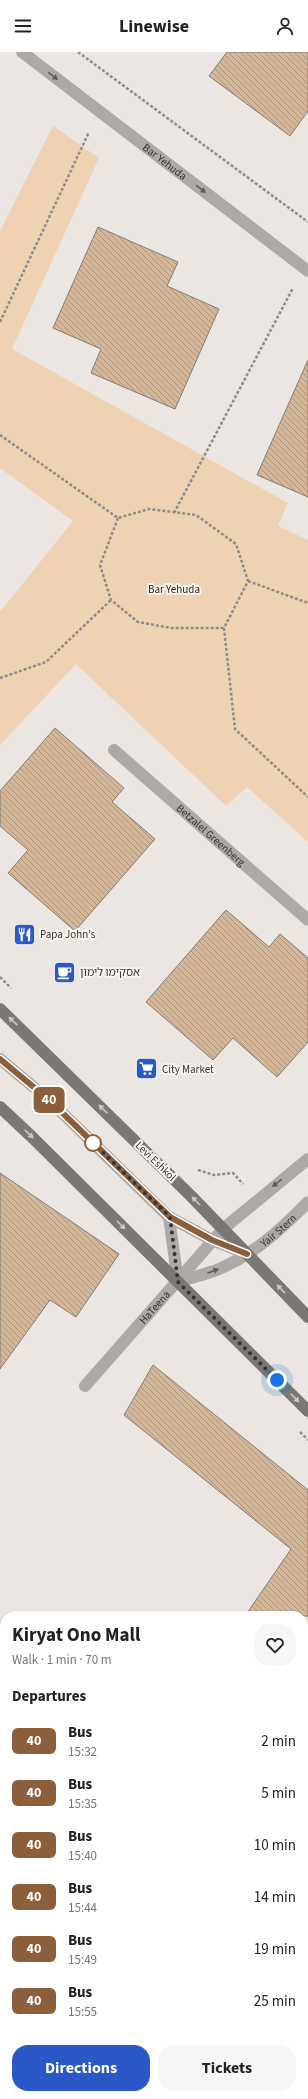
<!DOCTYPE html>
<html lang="en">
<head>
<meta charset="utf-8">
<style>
	:root { --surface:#fff; --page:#f6f6f6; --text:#222; --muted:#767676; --accent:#2a58c6 }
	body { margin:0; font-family:"Source Sans 3","Noto Sans Hebrew",sans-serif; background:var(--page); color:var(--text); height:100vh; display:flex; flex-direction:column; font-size:15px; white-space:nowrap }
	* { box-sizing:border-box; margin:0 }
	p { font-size:13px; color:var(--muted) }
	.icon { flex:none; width:22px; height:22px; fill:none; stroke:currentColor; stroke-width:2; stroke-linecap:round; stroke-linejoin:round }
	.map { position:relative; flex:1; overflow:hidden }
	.side { position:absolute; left:0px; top:1559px; width:308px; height:488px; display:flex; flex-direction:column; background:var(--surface); border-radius:16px 16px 0 0; box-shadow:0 1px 3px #0004 }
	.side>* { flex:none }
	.badge { padding:0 8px; border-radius:6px; font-size:14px; line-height:26px }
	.you { position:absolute; width:20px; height:20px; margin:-10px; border:3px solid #fff; border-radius:50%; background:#1a73e8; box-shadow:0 0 0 6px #1a73e833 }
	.map>.badge { position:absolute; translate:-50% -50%; box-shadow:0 0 0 2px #fff }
	h2 { padding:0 12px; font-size:15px; line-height:36px }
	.round { display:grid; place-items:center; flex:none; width:42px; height:42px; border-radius:16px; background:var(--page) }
	.overview { display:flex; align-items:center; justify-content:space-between; height:68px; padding:0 12px }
	h1 { font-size:19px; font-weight:700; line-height:30px }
	.action { display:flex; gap:8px; margin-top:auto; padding:8px 12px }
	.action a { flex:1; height:46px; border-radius:16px; background:var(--accent); color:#fff; font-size:16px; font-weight:700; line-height:46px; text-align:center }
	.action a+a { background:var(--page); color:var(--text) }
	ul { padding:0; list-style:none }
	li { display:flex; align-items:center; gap:12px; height:52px; padding:0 12px }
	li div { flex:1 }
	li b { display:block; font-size:15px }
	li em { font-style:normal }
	li .badge { min-width:44px; font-weight:700; text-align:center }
	header { display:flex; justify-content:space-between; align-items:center; height:52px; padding:0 12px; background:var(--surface); font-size:18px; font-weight:700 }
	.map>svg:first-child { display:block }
	.park { fill:#efd2b4 }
	.building { fill:url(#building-back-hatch); stroke:#817d79 }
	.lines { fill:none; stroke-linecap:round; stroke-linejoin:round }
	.path { stroke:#908c89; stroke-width:2.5; stroke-dasharray:3 2; stroke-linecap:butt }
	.minor { stroke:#acaaa8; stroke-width:12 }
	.major { stroke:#7b7874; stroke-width:12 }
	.oneway { fill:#5f5d5b }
	.oneway2 { fill:#ccc9c4 }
	.line-casing { stroke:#fff; stroke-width:9 }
	.line { stroke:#8b5e3c; stroke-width:6 }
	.walk { stroke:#353331; stroke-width:4; stroke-dasharray:0 7.2 }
	.stop-dot { fill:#fff; stroke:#8b5e3c; stroke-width:2 }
	.labels { text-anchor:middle; stroke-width:4; stroke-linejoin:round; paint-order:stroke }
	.street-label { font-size:11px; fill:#353331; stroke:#f8f4ef }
	.park-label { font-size:11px; fill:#39240a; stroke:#f8f4ef }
	.poi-label { font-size:11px; fill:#353331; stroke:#f8f4ef; text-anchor:start }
</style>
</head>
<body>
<header><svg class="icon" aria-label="menu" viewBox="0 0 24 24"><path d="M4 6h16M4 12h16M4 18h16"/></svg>Linewise<svg class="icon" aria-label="person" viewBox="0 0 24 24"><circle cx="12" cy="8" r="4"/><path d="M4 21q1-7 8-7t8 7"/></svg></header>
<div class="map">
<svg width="308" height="2047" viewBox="0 0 308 2047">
	<defs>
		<pattern id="building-back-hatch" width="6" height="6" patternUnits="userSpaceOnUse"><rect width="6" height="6" fill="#d5b798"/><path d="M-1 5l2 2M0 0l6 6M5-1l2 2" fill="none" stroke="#ae957d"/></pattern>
	</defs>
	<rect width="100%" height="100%" fill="#ebe6e2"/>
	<path class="park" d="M53,74L99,106L12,297L288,451L278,474L308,488V790L247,735L226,754L76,612L0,693V560L73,469L0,416V179Z"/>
	<g class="building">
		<path d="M227,0H308V59L290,84L209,24Z"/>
		<path d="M98,175L178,210L167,234L219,257L175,357L91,321L101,297L53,276Z"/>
		<path d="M308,308V445L257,423Z"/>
		<path d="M55,676L124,736L112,750L155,787L75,879L8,821L28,798L0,774V739Z"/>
		<path d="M226,858L269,895L280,882L308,906V990L277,1025L233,986L213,1008L146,950Z"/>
		<path d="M0,1121L119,1202L76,1265L50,1248L0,1317Z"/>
		<path d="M153,1313L308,1438V1564H245L291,1497L124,1363Z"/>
	</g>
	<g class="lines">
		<g class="path">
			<path d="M78,0L308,170"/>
			<path d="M0,270L89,80"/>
			<path d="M0,383L118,466L149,457L196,463L236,492L248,529L224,576L235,677L308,745"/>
			<path d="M174,461L293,236"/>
			<path d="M118,466L100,513L111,548L138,570L171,576H224"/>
			<path d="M248,529L308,551"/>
			<path d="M0,626L46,610L111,548"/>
			<path d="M0,925L11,936"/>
			<path d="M198,1118L214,1123L233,1121L243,1132"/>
			<path d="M300,1380L308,1388"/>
		</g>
		<g class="minor">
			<path id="s1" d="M22,0L308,219"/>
			<path id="s2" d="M114,698L308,868"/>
			<path d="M0,1007L48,1047L169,1165L212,1188L247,1202"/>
			<path d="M169,1165L178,1230"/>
			<path id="s3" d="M178,1230C190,1226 202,1223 214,1219C251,1205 281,1178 308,1150"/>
			<path id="s4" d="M85,1334L223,1177L308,1107"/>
		</g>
		<g class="major">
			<path d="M0,957L191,1144L308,1265"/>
			<path d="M0,1055L32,1085L308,1359"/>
		</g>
	</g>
	<defs><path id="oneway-solid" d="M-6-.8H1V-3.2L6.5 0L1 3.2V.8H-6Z"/></defs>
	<g class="oneway">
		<use href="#oneway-solid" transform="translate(53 24) rotate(37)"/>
		<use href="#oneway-solid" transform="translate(201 137) rotate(37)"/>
		<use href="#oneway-solid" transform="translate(277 1131) rotate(142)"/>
		<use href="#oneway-solid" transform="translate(213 1219) rotate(-21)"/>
	</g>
	<g class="oneway2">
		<use href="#oneway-solid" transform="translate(13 969) rotate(-136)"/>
		<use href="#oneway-solid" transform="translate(103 1057) rotate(-136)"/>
		<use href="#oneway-solid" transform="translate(29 1082) rotate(43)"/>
		<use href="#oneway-solid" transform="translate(196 1149) rotate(-134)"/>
		<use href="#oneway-solid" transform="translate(121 1173) rotate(45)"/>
		<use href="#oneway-solid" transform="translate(281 1237) rotate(-134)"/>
		<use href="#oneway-solid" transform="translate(295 1346) rotate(45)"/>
	</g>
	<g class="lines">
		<defs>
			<path id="line" d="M0,1007L48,1047L170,1165L212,1188L247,1202"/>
		</defs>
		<use href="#line" class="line-casing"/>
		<use href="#line" class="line"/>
		<path class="walk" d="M93,1091L170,1165L178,1230L277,1328"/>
	</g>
	<defs>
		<symbol id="restaurant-square" viewBox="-11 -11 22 22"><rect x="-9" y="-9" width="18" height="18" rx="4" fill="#2a58c6" stroke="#f8f4ef"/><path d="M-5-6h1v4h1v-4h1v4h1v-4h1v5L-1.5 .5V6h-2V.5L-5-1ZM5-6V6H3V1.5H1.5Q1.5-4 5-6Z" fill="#fff"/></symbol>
		<symbol id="cafe-square" viewBox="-11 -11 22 22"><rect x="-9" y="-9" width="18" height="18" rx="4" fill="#2a58c6" stroke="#f8f4ef"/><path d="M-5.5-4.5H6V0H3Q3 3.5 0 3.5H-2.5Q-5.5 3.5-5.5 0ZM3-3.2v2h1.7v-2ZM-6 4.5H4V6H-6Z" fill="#fff"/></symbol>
		<symbol id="supermarket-square" viewBox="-11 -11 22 22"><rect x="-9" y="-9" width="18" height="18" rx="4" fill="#2a58c6" stroke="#f8f4ef"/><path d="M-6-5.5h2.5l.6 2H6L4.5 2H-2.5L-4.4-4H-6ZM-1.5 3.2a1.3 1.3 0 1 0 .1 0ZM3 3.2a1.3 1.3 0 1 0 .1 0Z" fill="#fff"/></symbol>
	</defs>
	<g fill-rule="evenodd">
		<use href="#restaurant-square" x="12" y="870" width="25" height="25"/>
		<use href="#cafe-square" x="52" y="908" width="25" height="25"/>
		<use href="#supermarket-square" x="134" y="1004" width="25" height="25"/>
	</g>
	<circle class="stop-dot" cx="93" cy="1091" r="8"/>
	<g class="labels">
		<g class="street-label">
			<text dy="4" stroke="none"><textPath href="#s1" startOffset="180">Bar Yehuda</textPath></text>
			<text dy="4" stroke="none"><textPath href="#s2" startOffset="129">Betzalel Greenberg</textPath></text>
			<text transform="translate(156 1109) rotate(44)" y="4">Levi Eshkol</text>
			<text dy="4" stroke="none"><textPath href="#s3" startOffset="114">Yair Stern</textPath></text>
			<text dy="4" stroke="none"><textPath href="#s4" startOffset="105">HaTeena</textPath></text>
		</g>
		<g class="park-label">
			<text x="174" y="541">Bar Yehuda</text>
		</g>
		<g class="poi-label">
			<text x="40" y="886">Papa John's</text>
			<text x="80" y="924">אסקימו לימון</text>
			<text x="162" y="1021">City Market</text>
		</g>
	</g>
</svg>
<div class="you" style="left:277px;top:1328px"></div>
<b class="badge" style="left:49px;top:1048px;background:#8b5e3c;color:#fff">40</b>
<section class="side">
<div class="overview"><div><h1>Kiryat Ono Mall</h1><p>Walk · 1 min · 70 m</p></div><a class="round"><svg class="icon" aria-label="heart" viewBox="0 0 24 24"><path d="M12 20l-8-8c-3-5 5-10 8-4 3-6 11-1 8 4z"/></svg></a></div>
<h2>Departures</h2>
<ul>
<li><span class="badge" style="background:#8b5e3c;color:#fff">40</span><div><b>Bus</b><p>15:32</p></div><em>2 min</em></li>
<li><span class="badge" style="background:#8b5e3c;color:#fff">40</span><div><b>Bus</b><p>15:35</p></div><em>5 min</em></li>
<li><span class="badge" style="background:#8b5e3c;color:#fff">40</span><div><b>Bus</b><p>15:40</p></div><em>10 min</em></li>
<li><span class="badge" style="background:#8b5e3c;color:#fff">40</span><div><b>Bus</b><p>15:44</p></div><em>14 min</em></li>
<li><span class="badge" style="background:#8b5e3c;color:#fff">40</span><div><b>Bus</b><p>15:49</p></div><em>19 min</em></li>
<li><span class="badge" style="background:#8b5e3c;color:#fff">40</span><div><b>Bus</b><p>15:55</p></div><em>25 min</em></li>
</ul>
<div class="action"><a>Directions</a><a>Tickets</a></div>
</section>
</div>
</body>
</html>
